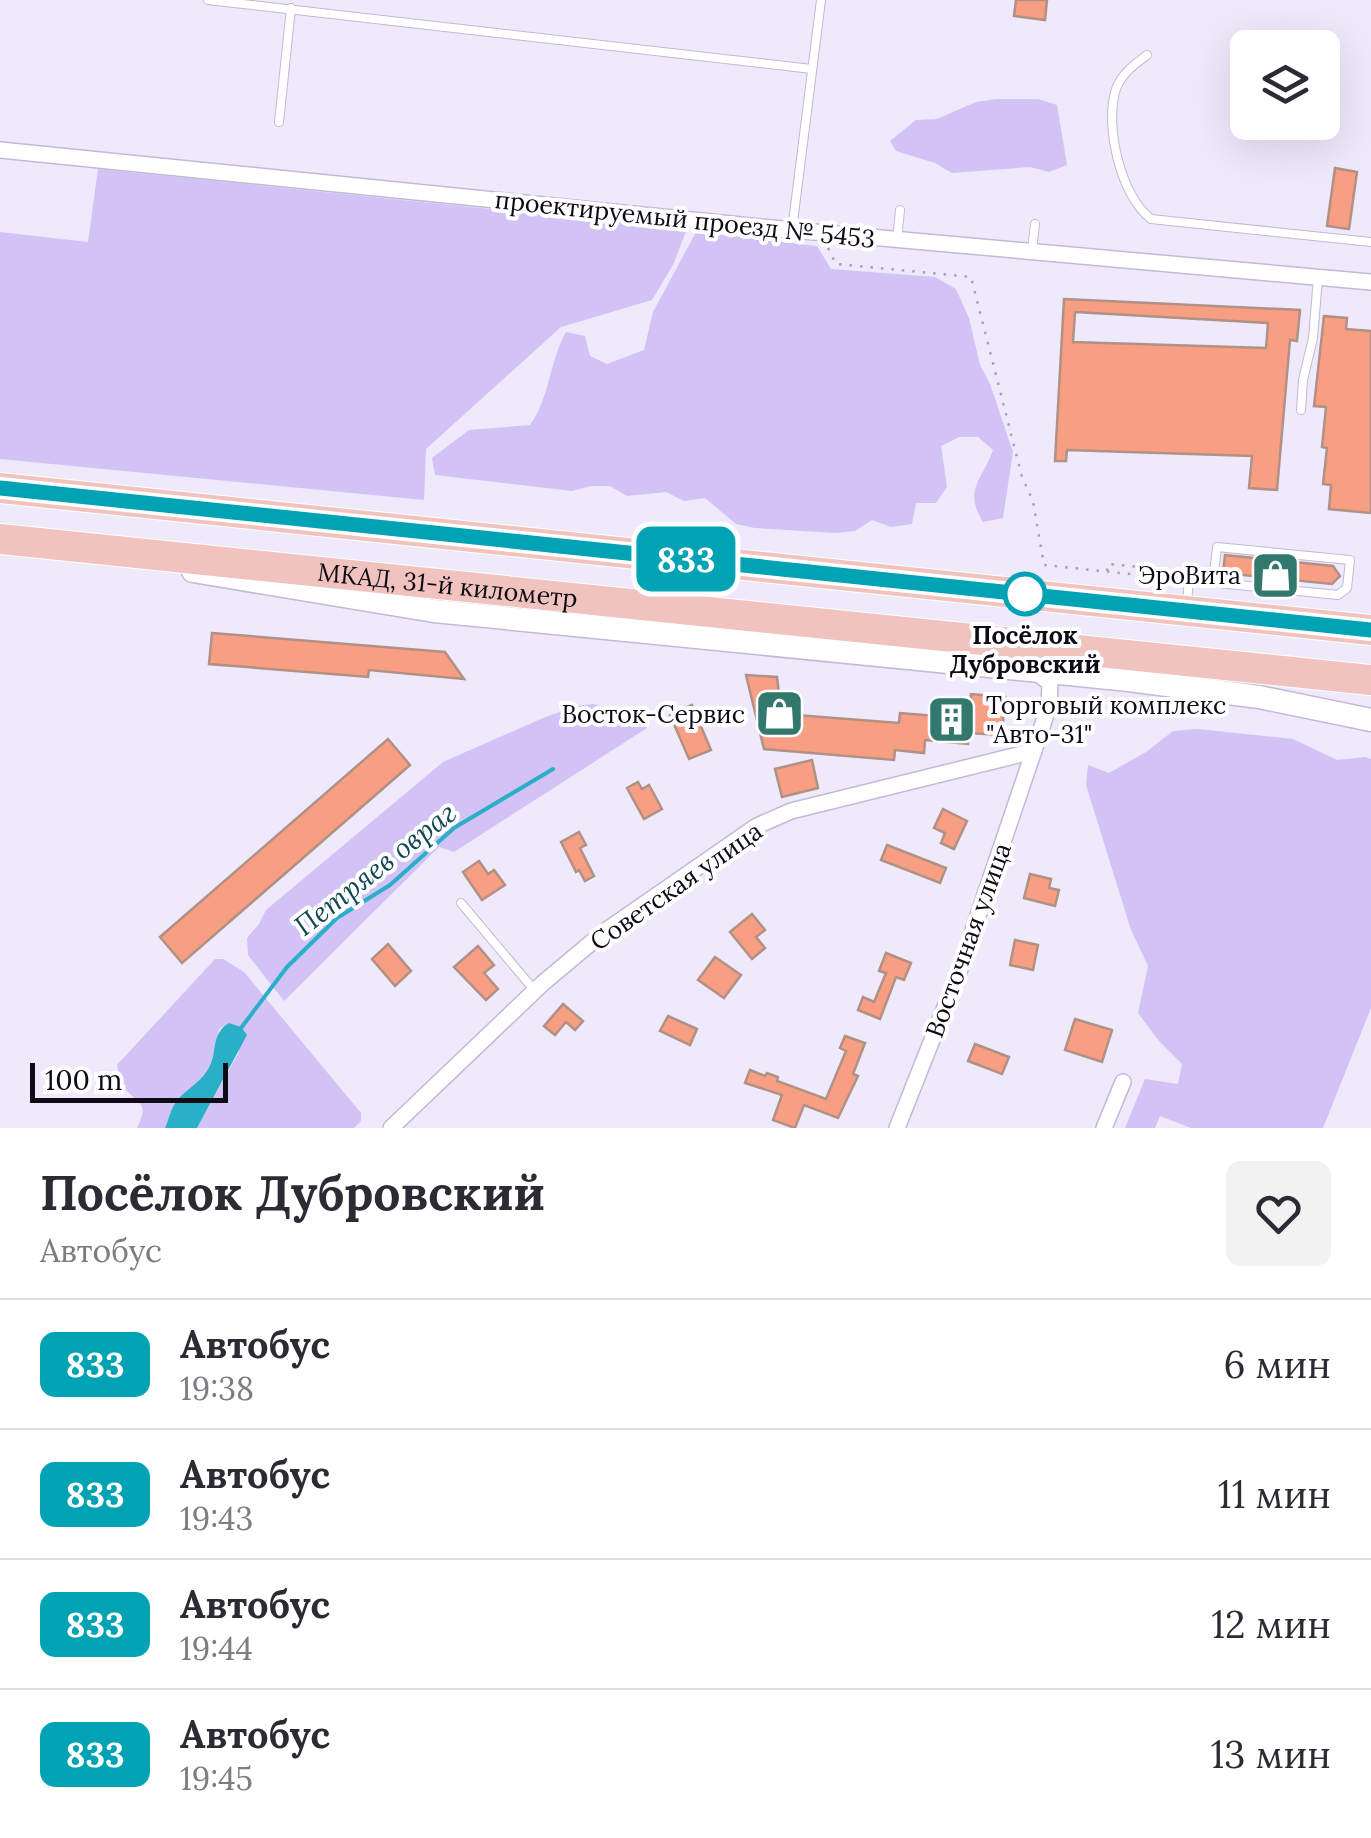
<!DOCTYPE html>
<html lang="ru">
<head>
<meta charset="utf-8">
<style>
	:root { --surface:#fff; --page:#f2f2f3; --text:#2b2b33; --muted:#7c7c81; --line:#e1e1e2 }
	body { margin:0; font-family:Lora,serif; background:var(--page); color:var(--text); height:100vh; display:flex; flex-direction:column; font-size:38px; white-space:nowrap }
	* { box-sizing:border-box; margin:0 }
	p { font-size:32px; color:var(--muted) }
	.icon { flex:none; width:55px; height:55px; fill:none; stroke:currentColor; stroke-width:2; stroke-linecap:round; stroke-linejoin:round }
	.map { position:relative; height:1128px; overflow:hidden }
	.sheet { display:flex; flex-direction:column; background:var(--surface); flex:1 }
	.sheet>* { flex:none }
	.badge { padding:0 20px; border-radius:15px; font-size:35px; line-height:65px }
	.buttons { position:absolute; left:1230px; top:30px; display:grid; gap:20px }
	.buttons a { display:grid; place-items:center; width:110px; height:110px; border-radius:15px; background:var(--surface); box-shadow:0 10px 40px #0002; font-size:50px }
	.scale { position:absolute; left:30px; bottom:25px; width:198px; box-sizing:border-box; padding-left:10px; border:5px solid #0e0b15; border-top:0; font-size:28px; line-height:35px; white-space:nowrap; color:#0e0b15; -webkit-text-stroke:8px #fff; paint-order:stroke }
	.map>.badge { position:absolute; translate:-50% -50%; box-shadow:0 0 0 5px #fff }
	.round { display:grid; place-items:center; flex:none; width:105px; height:105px; border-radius:15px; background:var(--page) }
	.head { display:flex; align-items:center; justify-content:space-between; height:170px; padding:0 40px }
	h1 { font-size:48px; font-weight:700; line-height:75px }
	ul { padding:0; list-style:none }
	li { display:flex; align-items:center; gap:30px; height:130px; padding:0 40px; border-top:2px solid var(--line) }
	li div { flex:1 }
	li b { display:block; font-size:38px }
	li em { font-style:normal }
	li .badge { min-width:110px; font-weight:700; text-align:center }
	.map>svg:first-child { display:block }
	.green { fill:#d2c2f5 }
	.water { fill:#2aafc9 }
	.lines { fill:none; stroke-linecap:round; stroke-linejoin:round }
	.stream { stroke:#2aafc9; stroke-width:4 }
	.building { fill:#f89f83; stroke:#b19085; stroke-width:2.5; fill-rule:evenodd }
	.lane-casing { stroke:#c2b9d7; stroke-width:10 }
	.street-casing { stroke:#c2b9d7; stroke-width:18 }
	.secondary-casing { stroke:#c2b9d7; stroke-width:25 }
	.highway-casing { stroke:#fff; stroke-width:32 }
	.path { stroke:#a7a2b2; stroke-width:2.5; stroke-dasharray:2.5 8; stroke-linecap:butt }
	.lane { stroke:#fff; stroke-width:8 }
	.street { stroke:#fff; stroke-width:15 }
	.secondary { stroke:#fff; stroke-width:22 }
	.highway { stroke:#f1c3be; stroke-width:30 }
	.line-casing { stroke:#fff; stroke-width:22 }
	.line { stroke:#00a3b4; stroke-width:15 }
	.stop-dot { fill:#fff; stroke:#00a3b4; stroke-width:5 }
	.labels { text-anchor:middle; stroke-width:8; stroke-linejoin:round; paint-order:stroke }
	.street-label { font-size:25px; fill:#0e0b15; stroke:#fff }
	.poi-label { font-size:25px; fill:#0e0b15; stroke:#fff; text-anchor:end }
	.stop-label { font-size:25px; font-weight:bold; fill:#0e0b15; stroke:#fff }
	.water-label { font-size:28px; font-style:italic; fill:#114853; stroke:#fff }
</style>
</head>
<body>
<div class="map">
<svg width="1371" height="1128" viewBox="0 0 1371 1128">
	<rect width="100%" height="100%" fill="#efe9fc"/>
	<g class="green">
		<path d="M996,99H1038L1057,105L1067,165L1049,172L1030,167L952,173L935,163L896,151L890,141L916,120L937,119L976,102Z"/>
		<path d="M98,169L687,229L673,265L652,300L561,327L426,449L424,500L0,459V232L88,242Z"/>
		<path d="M696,232L817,246L831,269L935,277L956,289L969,318L980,365L990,384L1013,452L1003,518L983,522C963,489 982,481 993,450L978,437H959L941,446L947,487L936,503H916L912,524L891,527L872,520L855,531L836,533L755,528L736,524L705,498L684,501L666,492L627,496L610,486H591L572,491L435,475L432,458L469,430L530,425C550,398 549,362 566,332L585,336L590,356L607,364L644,350L653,312Z"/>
		<path d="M593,704C612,710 626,705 645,710L647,728L454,852L439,847L284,1001L248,955L247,938L259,924L266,910L443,762L543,718L576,706Z"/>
		<path d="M1197,729L1293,739L1337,760L1365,757L1371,759V1008L1323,1128H1191L1160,1116L1155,1128H1125L1145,1079L1178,1084L1182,1064L1159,1041L1138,1013L1148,966L1131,930L1086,785L1088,765L1109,773L1146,752L1173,731Z"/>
		<path d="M215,959H223L244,972L361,1113V1121L354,1128H197L239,1052L229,1023L219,1029L211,1067L198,1083L175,1102L165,1128H137C148,1105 142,1106 127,1091C120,1085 119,1073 117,1065Z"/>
	</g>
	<path class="water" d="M229,1023L241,1027L247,1035L197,1128H165C168,1121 170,1112 174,1105C181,1092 198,1085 207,1071C219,1054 209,1035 229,1023Z"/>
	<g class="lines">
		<path class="stream" d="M241,1028L287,967L337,918L390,885L454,828L553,769"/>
	</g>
	<g class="building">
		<path d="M1016,0H1047L1045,20L1014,16Z"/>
		<path d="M1335,168L1357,172L1349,229L1327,226Z"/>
		<path d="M1064,299L1300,310L1297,341L1290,340L1277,490L1249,488L1252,456L1067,450L1066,461H1055ZM1075,312L1268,323L1266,348L1073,342Z"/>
		<path d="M1324,316L1347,318L1346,329L1371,331V513L1329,509L1331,485L1323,484L1327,448L1322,447L1326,407L1314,406Z"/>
		<path d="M1225,555L1333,566L1340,576L1332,584L1223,573Z"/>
		<path d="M212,633L445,652L464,679L369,670L368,677L209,664Z"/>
		<path d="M746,675L777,677L780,702L784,703L783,714L899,723L900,713L936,716V705L970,708L971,694L1005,697L1002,735L968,733V744L925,740L924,753L895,750L894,760L764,749Z"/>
		<path d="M692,705L711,750L689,759L670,715Z"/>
		<path d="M388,739L410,765L182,963L160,937Z"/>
		<path d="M812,760L818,788L782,797L775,769Z"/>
		<path d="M638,782L642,789L649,785L662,809L644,819L627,788Z"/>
		<path d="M943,809L967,821L954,849L941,843L945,833L934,828Z"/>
		<path d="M579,832L586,845L580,848L594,876L585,881L579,870L576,872L561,842Z"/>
		<path d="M887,845L946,868L940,883L881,860Z"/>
		<path d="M479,861L488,874L494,870L505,885L482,900L463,872Z"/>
		<path d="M1030,874L1051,879L1049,888L1059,890L1055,906L1024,898Z"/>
		<path d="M752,914L765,930L756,937L765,948L752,959L730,932Z"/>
		<path d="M1015,940L1038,945L1033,970L1010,965Z"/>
		<path d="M388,944L411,971L395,986L372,959Z"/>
		<path d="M478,946L494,965L484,973L498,989L486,1000L454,967Z"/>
		<path d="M886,953L911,963L904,980L896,977L880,1019L858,1010L863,997L874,1002L886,973L879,971Z"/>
		<path d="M715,957L741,975L724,998L698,980Z"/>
		<path d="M563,1004L583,1021L575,1030L566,1022L555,1035L544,1026Z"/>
		<path d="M668,1016L697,1029L690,1045L660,1031Z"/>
		<path d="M1075,1019L1112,1030L1102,1062L1065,1050Z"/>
		<path d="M845,1036L865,1043L853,1074L858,1076L838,1118L804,1105L795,1128L773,1120L782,1095L745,1083L750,1070L765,1076L767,1073L778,1077L777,1081L826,1099L846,1051L840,1048Z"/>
		<path d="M975,1044L1009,1057L1002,1074L968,1061Z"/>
	</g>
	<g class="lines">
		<defs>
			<g id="lane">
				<path d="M208,0L812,69"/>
				<path d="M1147,55C1134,65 1122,73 1116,89C1104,125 1121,197 1151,219L1371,242"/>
				<path d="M279,122L291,8"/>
				<path d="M792,230L821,0"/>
				<path d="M897,240L900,210"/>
				<path d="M1032,250L1035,224"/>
				<path d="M1301,410L1303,380L1313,338L1318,278"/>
				<path d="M1187,602L1189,580L1338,595L1347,588L1350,560L1217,547L1213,583"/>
				<path d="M461,903L535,991"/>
			</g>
			<g id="street">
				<path d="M0,150L792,230L1371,282"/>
				<path d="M391,1128L543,983L604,932L757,826L791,811L1034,751"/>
				<path d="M897,1128L959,972L1049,706L1050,683L1035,672"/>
				<path d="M1104,1128L1123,1082"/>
			</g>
			<path id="secondary" d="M193,571L434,611L1129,680L1259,697L1371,720"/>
			<g id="highway">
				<path d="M0,488L1371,630"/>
				<path id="s1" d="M0,539L1371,680"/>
			</g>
		</defs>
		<use href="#lane" class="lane-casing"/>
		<use href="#street" class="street-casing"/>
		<use href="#secondary" class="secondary-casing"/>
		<use href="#highway" class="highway-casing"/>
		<g class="path">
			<path d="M828,248L836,264L971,277L1022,477L1033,501L1044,565L1178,579"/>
			<path d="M1107,571L1108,564L1149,568"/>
			<path d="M1096,697V702L1137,706"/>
			<path d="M1063,705L1094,702"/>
		</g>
		<use href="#lane" class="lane"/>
		<use href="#street" class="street"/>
		<use href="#secondary" class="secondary"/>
		<use href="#highway" class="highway"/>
	</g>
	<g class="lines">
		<defs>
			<path id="line" d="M0,488L1371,630"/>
		</defs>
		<use href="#line" class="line-casing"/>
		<use href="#line" class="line"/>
	</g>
	<defs>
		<symbol id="shop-square" viewBox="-11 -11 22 22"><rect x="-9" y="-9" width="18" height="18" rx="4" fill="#32786d" stroke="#fff"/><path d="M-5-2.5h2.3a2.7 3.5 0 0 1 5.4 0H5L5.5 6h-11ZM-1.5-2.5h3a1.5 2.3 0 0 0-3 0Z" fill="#fff"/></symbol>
		<symbol id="building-square" viewBox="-11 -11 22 22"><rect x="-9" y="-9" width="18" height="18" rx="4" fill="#32786d" stroke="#fff"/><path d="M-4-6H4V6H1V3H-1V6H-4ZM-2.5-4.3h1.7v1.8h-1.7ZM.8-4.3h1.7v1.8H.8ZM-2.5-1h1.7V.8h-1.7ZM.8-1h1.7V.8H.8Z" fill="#fff"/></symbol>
	</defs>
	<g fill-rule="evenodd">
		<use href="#shop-square" x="1248" y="548" width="55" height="55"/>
		<use href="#shop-square" x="752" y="686" width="55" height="55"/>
		<use href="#building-square" x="924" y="692" width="55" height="55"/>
	</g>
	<circle class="stop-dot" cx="1025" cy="594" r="20"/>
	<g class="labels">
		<g class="street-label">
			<text transform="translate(685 219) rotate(6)" y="9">проектируемый проезд № 5453</text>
			<text dy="9" stroke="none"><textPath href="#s1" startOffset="450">МКАД, 31-й километр</textPath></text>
			<text transform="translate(676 886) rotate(-35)" y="9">Советская улица</text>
			<text transform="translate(968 940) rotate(-70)" y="9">Восточная улица</text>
		</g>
		<g class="poi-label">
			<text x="1241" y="584">ЭроВита</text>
			<text x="986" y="714" text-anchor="start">Торговый комплекс<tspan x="986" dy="29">"Авто-31"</tspan></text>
			<text x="745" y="723">Восток-Сервис</text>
		</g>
		<g class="stop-label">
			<text x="1025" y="644">Посёлок<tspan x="1025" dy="29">Дубровский</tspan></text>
		</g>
		<g class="water-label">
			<text transform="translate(375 869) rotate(-38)" y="10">Петряев овраг</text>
		</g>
	</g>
</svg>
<div class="buttons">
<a><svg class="icon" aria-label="layers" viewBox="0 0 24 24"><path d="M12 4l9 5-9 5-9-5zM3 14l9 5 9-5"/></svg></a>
</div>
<div class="scale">100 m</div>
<b class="badge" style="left:686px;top:559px;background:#00a3b4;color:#fff">833</b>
</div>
<section class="sheet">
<div class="head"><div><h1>Посёлок Дубровский</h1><p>Автобус</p></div><a class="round"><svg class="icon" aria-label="heart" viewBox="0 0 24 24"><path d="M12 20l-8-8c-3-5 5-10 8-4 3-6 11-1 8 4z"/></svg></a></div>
<ul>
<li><span class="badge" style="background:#00a3b4;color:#fff">833</span><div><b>Автобус</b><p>19:38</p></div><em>6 мин</em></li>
<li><span class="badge" style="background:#00a3b4;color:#fff">833</span><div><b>Автобус</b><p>19:43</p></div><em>11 мин</em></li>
<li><span class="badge" style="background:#00a3b4;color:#fff">833</span><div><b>Автобус</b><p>19:44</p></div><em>12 мин</em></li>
<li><span class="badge" style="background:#00a3b4;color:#fff">833</span><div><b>Автобус</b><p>19:45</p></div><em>13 мин</em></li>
</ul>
</section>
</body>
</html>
